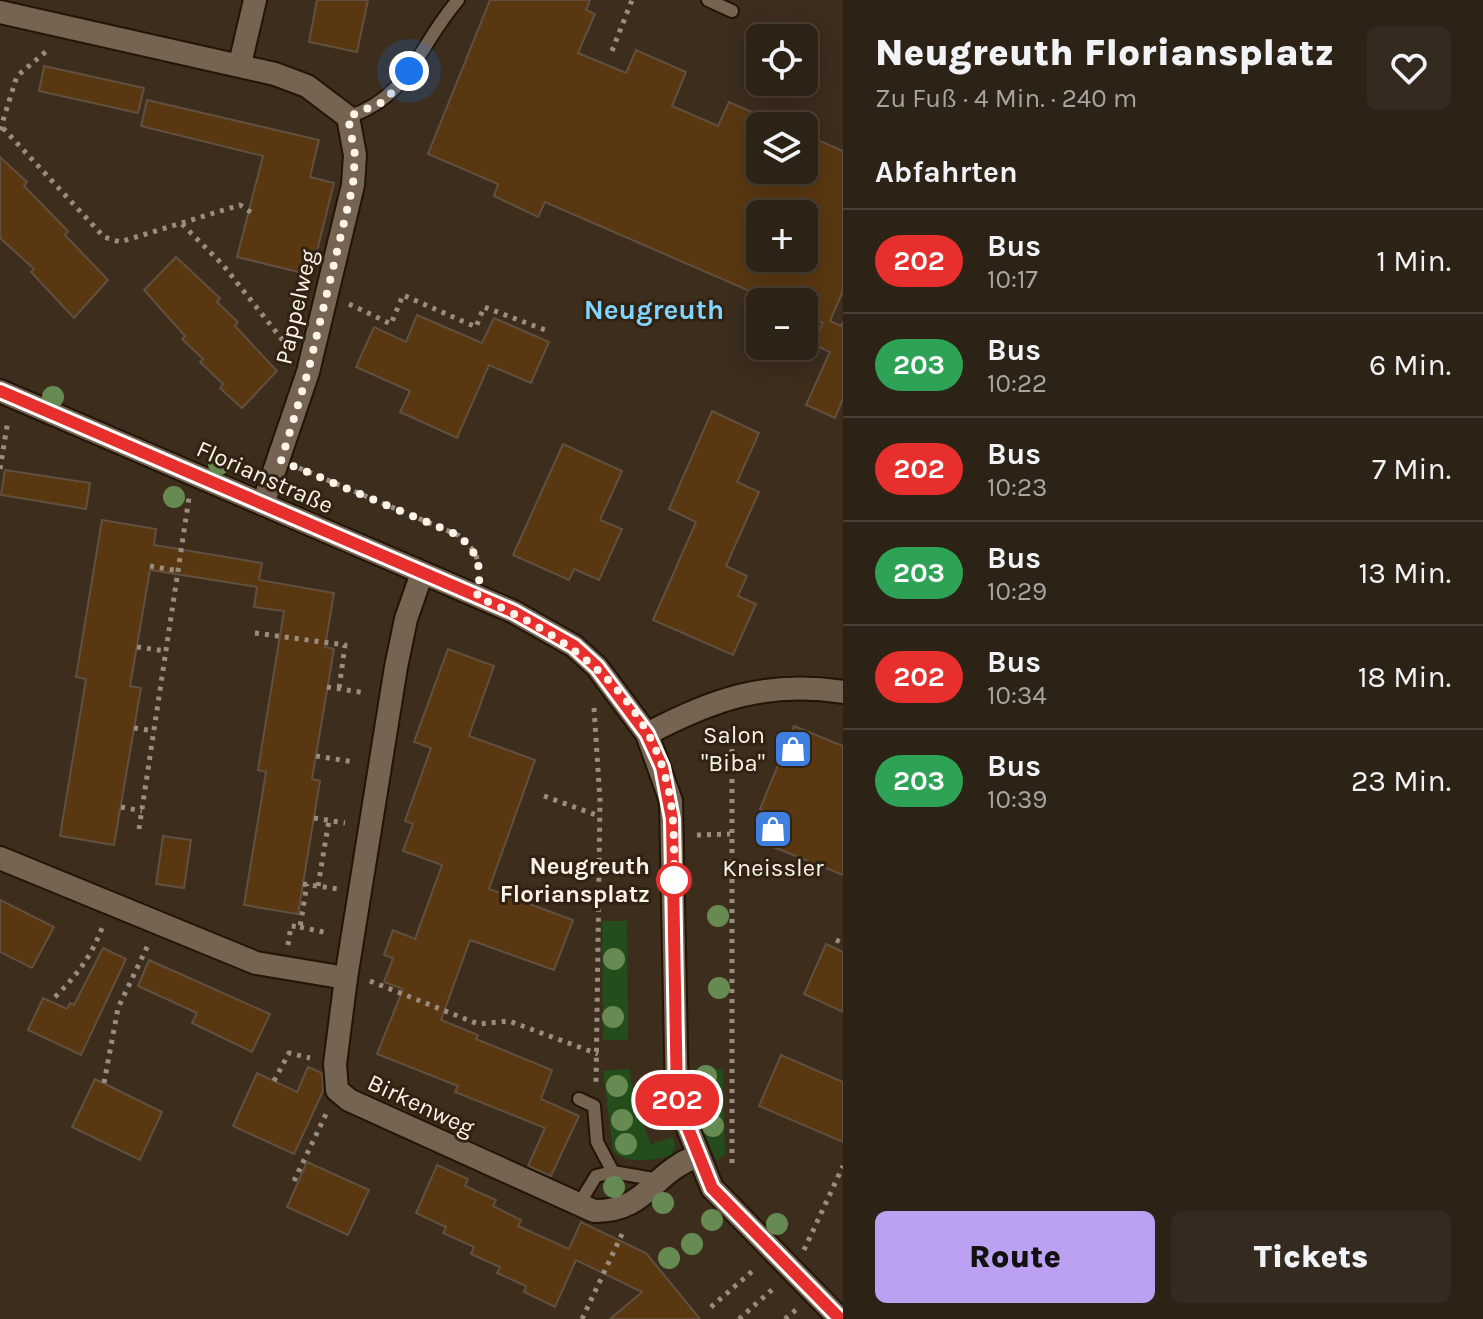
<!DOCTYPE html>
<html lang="de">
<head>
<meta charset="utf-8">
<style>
	:root { --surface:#2d2216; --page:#352a1f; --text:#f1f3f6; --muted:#a7a4a1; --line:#483f35; --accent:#bca0f2 }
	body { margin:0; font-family:Karla,sans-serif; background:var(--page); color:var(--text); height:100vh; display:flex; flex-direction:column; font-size:30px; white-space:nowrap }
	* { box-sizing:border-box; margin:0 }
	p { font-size:26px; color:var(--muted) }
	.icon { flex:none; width:44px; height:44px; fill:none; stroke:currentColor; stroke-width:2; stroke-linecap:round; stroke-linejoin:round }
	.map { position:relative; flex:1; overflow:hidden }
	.sheet { display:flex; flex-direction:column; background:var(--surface); width:640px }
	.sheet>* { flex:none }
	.badge { padding:0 16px; border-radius:26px; font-size:28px; line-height:52px }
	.fabs { position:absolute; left:746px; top:24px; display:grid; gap:16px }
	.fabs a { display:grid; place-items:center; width:72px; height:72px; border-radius:12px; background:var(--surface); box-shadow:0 4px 20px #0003,0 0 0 2px var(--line); font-size:40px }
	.you { position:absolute; width:40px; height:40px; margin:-20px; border:6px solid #fff; border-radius:50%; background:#1a73e8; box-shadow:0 0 0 12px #1a73e833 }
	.map>.badge { position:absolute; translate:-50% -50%; box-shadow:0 0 0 4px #fff }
	h2 { padding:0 32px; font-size:30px; line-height:72px }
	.round { display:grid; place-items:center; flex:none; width:84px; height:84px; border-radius:12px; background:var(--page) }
	.head { display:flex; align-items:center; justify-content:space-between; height:136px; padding:0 32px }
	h1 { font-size:38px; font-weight:800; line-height:60px }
	.primary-button { display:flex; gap:16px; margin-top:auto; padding:16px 32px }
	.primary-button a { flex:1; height:92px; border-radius:12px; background:var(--accent); color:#111; font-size:32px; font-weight:800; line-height:92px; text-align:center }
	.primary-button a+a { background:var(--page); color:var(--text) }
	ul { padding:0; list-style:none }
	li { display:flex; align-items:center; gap:24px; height:104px; padding:0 32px; border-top:2px solid var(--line) }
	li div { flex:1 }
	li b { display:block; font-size:30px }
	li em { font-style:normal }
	li .badge { min-width:88px; font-weight:700; text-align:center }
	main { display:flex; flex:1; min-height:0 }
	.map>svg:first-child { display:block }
	.green { fill:#244d1c }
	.building { fill:#593811; stroke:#615040; stroke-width:2; fill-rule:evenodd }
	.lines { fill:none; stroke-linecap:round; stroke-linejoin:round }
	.service-casing { stroke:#221506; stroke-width:16 }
	.minor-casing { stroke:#221506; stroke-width:26 }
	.tertiary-casing { stroke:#221506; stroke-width:26 }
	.path { stroke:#9a8d80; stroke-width:5; stroke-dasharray:4 6; stroke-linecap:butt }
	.service { stroke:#756452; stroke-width:12 }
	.minor { stroke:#756452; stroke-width:22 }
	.tertiary { stroke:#756452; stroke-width:22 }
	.tree { fill:#668a51 }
	.line-casing { stroke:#fff; stroke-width:18 }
	.line { stroke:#e72f2d; stroke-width:12 }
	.walk { stroke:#fdf3e9; stroke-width:8; stroke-dasharray:0 14.4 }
	.stop-dot { fill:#fff; stroke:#e72f2d; stroke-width:4 }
	.labels { text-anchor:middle; stroke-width:6; stroke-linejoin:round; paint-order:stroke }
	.street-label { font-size:24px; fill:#fdf3e9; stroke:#312313 }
	.poi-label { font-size:24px; fill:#fdf3e9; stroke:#312313; text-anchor:end }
	.stop-label { font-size:24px; font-weight:bold; fill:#fdf3e9; stroke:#312313; text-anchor:end }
	.quarter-label { font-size:28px; font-weight:bold; fill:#82d4ff; stroke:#312313 }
</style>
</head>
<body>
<main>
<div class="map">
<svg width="843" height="1319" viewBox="0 0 843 1319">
	<rect width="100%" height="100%" fill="#3c2d1d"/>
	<g class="green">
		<path d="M602,921H627L628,1040H603Z"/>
		<path d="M629,1069L637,1109L651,1144L673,1137L675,1146L671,1156C654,1160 626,1165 613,1151L603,1071Z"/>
		<path d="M691,1069H723L725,1154L717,1161L701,1127Z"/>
	</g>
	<g class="building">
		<path d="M317,0H368L357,52L309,42Z"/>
		<path d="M490,0H590L586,10L595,14L578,53L626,73L636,50L686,72L672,106L718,126L729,102L784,126H760V170H804V134L843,151V291L830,321L841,326L843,322V399L835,418L806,405L830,352L813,344L823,323L804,315V302H775L545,202L538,217L494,196L498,184L428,154ZM760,214H804V258H760Z"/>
		<path d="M44,66L144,88L138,113L39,91Z"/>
		<path d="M147,100L319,140L310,177L334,183L311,275L237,257L263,156L141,126Z"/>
		<path d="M0,157L27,182L24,186L68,231L65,235L108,280L74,318L31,272L34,269L0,238Z"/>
		<path d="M176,257L220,298L217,302L238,322L235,326L277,371L242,408L220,388L223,384L200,362L203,359L182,339L185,336L144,290Z"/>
		<path d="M417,315L482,343L494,318L549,342L531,383L489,365L457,438L400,412L410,391L356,367L374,327L406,342Z"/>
		<path d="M712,411L759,433L737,482L759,492L726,566L747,576L738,596L756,604L733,655L653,620L696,522L669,509Z"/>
		<path d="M563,444L622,471L600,520L622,529L599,580L574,569L569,580L513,555Z"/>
		<path d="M5,470L90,483L86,509L1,495Z"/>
		<path d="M102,520L156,529L154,545L262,563L259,580L334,593L325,647L334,649L312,779L320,781L298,914L244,905L266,772L258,770L284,611L254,607L257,587L150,570L130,686L141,688L114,845L60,836L86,679L76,677Z"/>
		<path d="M448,649L494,666L469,736L535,760L489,889L573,920L554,970L470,940L441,1020L478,1035L476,1039L552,1070L541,1099L579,1116L551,1176L528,1166L545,1128L455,1092L458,1086L377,1054L403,989L384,982L393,958L384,955L393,930L415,939L442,865L403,851L413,824L405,821L431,748L414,742Z"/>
		<path d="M794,726L843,746V875L756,840L767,812L760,809Z"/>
		<path d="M163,836L191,840L184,888L156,884Z"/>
		<path d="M0,900L54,927L32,968L0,952Z"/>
		<path d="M826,944L843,952V1012L804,994Z"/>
		<path d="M103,948L126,959L81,1055L28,1030L43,998L67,1009L70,1003L74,1005Z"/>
		<path d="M149,960L270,1014L252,1052L192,1023L197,1013L138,986Z"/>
		<path d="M781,1055L843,1082V1142L759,1106Z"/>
		<path d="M308,1067L322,1073L323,1091L294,1154L233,1126L257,1073L297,1092Z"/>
		<path d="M95,1079L162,1112L140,1160L72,1127Z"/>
		<path d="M307,1162L369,1190L348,1235L287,1207Z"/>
		<path d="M437,1165L468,1179L465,1186L496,1200L493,1206L521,1220L518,1226L569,1249L581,1222L646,1253L700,1319H610L642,1292L576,1260L555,1307L524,1292L526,1286L497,1273L500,1267L471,1254L474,1247L443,1233L446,1227L416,1213Z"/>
	</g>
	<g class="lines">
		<defs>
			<g id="service">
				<path d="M708,0L732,11"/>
				<path d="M348,117C411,96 417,47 458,0"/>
				<path d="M579,1099L594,1106L597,1142L613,1172"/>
				<path d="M579,1204L596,1176L613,1172L659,1180"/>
			</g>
			<g id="minor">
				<path d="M0,12L275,74L307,86L348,117L355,155L353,185L308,372L263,504"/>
				<path d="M240,64L255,0"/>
				<path d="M647,734C713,699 768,680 843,692"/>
				<path d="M0,858L256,963L346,978L335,1064L337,1090L349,1100L594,1211C647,1212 652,1172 698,1156"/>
				<path d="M346,978L396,667L406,619L422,573"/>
			</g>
			<path id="tertiary" d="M0,391L514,612L574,646L597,667L647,734L671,801L677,1101L712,1188L840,1319"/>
		</defs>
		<use href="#service" class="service-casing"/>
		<use href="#minor" class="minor-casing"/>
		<use href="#tertiary" class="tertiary-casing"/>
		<g class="path">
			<path d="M612,51L632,0"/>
			<path d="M3,128L104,237L120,242L240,205L252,213"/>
			<path d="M0,130L17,76L49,49"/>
			<path d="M182,224L223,265L288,347"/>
			<path d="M349,304L391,324L403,295L476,327L484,307L548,331"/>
			<path d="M299,468L458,535L475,552L481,572"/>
			<path d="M0,469L8,420"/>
			<path d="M150,566L179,571"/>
			<path d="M255,633L345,645L339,689"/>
			<path d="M137,647L166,651"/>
			<path d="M327,687L366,693"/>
			<path d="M594,708L600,800L596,1085"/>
			<path d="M134,728L154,731"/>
			<path d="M316,756L354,762"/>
			<path d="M544,796L599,816"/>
			<path d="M121,807L142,811"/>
			<path d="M314,818L345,823"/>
			<path d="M139,829L189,498"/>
			<path d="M697,835L730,834"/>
			<path d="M303,884L338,889"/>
			<path d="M318,886L329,820"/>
			<path d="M300,927L328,933"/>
			<path d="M836,940L843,943"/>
			<path d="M288,945L291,926L300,927L307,884"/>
			<path d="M370,981L478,1024L509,1021L598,1054"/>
			<path d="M55,997C77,975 91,957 102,928"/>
			<path d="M274,1081L289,1053L310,1058"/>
			<path d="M104,1083L118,1008L149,943"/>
			<path d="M732,1163V725"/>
			<path d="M294,1181L327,1112"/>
			<path d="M804,1250L843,1166"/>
			<path d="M711,1307L756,1268"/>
			<path d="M582,1319L623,1232"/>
			<path d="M739,1319L774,1288"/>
			<path d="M785,1319L797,1309"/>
		</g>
		<use href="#service" class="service"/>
		<use href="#minor" class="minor"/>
		<use href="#tertiary" class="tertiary"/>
	</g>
	<g class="tree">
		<circle cx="53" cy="397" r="11"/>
		<circle cx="219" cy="464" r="11"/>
		<circle cx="174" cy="497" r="11"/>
		<circle cx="718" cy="916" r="11"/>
		<circle cx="614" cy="959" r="11"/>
		<circle cx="719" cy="988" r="11"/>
		<circle cx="613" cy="1017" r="11"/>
		<circle cx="706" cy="1076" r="11"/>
		<circle cx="617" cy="1086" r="11"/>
		<circle cx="622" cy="1120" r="11"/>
		<circle cx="713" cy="1126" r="11"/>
		<circle cx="626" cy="1144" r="11"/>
		<circle cx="614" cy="1187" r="11"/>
		<circle cx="663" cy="1203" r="11"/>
		<circle cx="712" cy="1220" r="11"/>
		<circle cx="777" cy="1224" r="11"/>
		<circle cx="692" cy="1244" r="11"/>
		<circle cx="669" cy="1258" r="11"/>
	</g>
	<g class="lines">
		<defs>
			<path id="line" d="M0,391L514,612L574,646L597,667L647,734L662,767L672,819L677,1101L712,1188L840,1319"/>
		</defs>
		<use href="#line" class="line-casing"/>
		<use href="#line" class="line"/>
		<path class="walk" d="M409,71L385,101L348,117L355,155L353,185L308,372L281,461L458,535C480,554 482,569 477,597C569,635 655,697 671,803C675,831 674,861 674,889V880"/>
	</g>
	<defs>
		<symbol id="shop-square" viewBox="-11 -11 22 22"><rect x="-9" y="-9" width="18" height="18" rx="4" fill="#3f7fe0" stroke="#312313"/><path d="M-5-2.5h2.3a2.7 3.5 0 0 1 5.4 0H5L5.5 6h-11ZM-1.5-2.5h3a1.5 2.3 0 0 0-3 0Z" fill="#fff"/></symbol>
	</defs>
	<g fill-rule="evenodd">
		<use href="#shop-square" x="771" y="727" width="44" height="44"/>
		<use href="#shop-square" x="751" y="807" width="44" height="44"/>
	</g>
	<circle class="stop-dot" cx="674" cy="880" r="16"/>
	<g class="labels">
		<g class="street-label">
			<text transform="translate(296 307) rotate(-77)" y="8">Pappelweg</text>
			<text transform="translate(265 477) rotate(24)" y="8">Florianstraße</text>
			<text transform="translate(421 1105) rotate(25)" y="8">Birkenweg</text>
		</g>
		<g class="poi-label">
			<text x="765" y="743">Salon<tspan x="765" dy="28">"Biba"</tspan></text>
			<text x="773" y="876" text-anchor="middle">Kneissler</text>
		</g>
		<g class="stop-label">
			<text x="650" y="874">Neugreuth<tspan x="650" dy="28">Floriansplatz</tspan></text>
		</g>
		<g class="quarter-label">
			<text x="654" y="319">Neugreuth</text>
		</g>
	</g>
</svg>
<div class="fabs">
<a><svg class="icon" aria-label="locate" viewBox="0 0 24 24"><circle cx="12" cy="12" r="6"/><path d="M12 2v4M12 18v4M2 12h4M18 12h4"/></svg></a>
<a><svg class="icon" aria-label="layers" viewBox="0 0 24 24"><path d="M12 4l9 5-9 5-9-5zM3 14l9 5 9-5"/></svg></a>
<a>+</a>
<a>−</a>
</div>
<div class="you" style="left:409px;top:71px"></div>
<b class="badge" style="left:677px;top:1100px;background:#e72f2d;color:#fff">202</b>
</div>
<section class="sheet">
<div class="head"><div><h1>Neugreuth Floriansplatz</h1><p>Zu Fuß · 4 Min. · 240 m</p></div><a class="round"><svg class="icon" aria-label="heart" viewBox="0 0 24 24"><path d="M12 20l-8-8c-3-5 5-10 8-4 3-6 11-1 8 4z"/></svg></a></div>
<h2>Abfahrten</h2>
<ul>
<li><span class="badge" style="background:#e72f2d;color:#fff">202</span><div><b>Bus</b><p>10:17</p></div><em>1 Min.</em></li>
<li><span class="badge" style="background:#2ea355;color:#fff">203</span><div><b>Bus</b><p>10:22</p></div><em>6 Min.</em></li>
<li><span class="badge" style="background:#e72f2d;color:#fff">202</span><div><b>Bus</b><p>10:23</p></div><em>7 Min.</em></li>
<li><span class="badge" style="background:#2ea355;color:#fff">203</span><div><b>Bus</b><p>10:29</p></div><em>13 Min.</em></li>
<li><span class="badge" style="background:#e72f2d;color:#fff">202</span><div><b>Bus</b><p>10:34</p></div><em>18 Min.</em></li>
<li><span class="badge" style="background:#2ea355;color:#fff">203</span><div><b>Bus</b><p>10:39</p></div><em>23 Min.</em></li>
</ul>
<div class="primary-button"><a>Route</a><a>Tickets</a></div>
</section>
</main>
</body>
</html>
